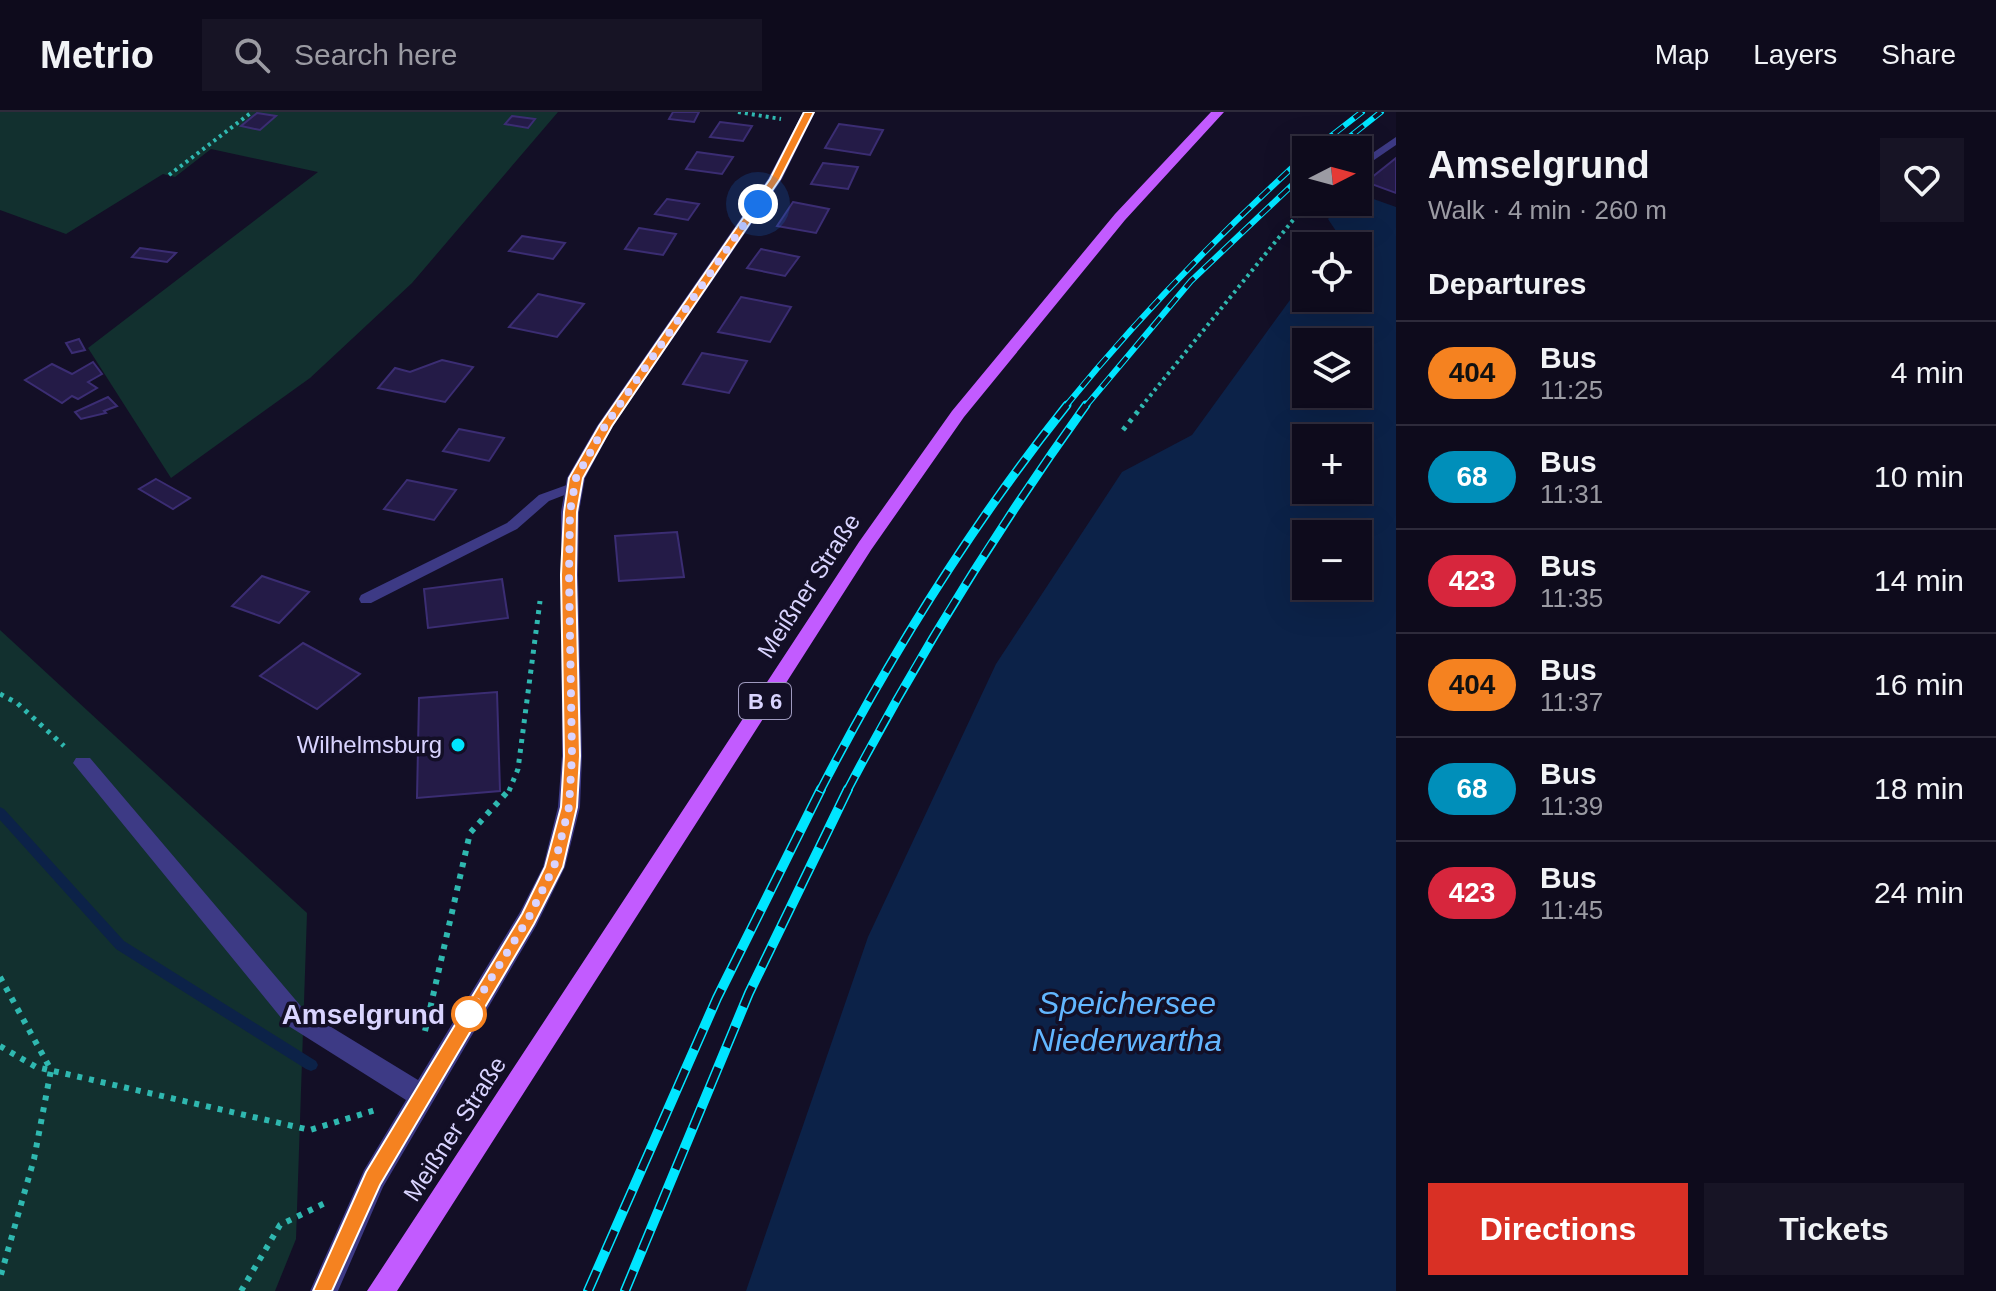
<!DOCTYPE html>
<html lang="en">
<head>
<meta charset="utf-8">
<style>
	:root { --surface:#0e0b1c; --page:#171425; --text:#f1f3f6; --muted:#9b9ba3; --line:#2e2b3b; --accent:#d93025 }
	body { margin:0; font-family:Arial,sans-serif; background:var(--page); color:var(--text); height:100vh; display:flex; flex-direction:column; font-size:30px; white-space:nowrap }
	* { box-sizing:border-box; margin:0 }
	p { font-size:26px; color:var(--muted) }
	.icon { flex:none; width:44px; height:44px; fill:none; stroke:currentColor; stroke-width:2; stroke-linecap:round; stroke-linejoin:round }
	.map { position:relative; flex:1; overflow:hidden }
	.panel { display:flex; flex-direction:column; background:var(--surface); width:600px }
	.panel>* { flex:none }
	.badge { padding:0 16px; border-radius:26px; font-size:28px; line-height:52px }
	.needle { width:52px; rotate:84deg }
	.buttons { position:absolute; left:1292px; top:24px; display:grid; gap:16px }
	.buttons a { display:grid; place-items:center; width:80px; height:80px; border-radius:0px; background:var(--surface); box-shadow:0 8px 32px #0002,0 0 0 2px var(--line); font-size:40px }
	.you { position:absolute; width:40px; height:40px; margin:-20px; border:6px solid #fff; border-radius:50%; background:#1a73e8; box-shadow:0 0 0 12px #1a73e833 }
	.map>.badge { position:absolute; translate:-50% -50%; box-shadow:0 0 0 4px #fff }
	h2 { padding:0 32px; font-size:30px; line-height:72px }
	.round { display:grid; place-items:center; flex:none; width:84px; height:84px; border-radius:0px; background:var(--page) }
	.summary { display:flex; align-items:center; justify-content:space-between; height:136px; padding:0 32px }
	h1 { font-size:38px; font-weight:600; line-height:60px }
	.action { display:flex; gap:16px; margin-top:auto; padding:16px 32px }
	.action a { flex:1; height:92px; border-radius:0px; background:var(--accent); color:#fff; font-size:32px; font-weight:600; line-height:92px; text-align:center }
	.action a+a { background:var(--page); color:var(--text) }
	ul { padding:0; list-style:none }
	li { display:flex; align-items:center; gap:24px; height:104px; padding:0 32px; border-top:2px solid var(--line) }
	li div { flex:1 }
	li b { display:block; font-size:30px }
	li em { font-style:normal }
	li .badge { min-width:88px; font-weight:700; text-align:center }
	header { display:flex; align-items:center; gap:48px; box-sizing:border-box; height:112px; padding:0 40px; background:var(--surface); border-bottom:2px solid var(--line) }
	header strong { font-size:38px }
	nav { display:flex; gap:44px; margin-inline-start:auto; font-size:28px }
	.search { width:560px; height:72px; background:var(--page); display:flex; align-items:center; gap:20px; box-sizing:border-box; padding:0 28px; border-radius:0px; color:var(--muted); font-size:30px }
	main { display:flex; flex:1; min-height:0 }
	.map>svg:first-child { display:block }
	.green { fill:#12302f }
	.water { fill:#0c2248; fill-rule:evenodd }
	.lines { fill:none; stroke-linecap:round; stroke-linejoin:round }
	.stream { fill:#0c2248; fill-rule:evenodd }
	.building { fill:#241b47; stroke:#3b2d73; stroke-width:2 }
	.path-far2 { stroke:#2fb8b0; stroke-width:4; stroke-dasharray:3 4; stroke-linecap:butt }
	.path-far1 { stroke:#2fb8b0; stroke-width:5; stroke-dasharray:4 6; stroke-linecap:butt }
	.path { stroke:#2fb8b0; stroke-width:6; stroke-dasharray:5 7; stroke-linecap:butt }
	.service { fill:#3d3a85; fill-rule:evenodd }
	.minor { fill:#3d3a85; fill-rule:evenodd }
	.primary { fill:#c25bff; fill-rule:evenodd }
	.rail-far2-casing { stroke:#00e5ff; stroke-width:6 }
	.rail-far1-casing { stroke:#00e5ff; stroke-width:9 }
	.rail-casing { stroke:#00e5ff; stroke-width:10 }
	.rail-far2 { stroke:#130f26; stroke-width:4; stroke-dasharray:13; stroke-linecap:butt }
	.rail-far1 { stroke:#130f26; stroke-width:6; stroke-dasharray:17; stroke-linecap:butt }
	.rail { stroke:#130f26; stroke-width:7; stroke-dasharray:22; stroke-linecap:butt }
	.line { fill:#f58220; stroke:#fff; stroke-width:2 }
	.walk { stroke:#d9d4ff; stroke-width:8; stroke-dasharray:0 14.4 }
	.poi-dot { fill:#00e5ff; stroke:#130f26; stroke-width:3 }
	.stop-dot { fill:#fff; stroke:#f58220; stroke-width:4 }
	.labels { text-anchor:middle; stroke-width:7; stroke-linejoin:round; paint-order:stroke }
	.shield { fill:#130f26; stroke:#9e99be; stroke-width:2 }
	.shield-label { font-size:22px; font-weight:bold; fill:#d9d4ff }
	.street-label { font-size:24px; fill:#d9d4ff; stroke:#130f26 }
	.poi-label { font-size:24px; fill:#d9d4ff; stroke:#130f26; text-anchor:end }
	.near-stop-label { font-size:28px; font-weight:bold; fill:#d9d4ff; stroke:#130f26; text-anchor:end }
	.near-water-label { font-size:32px; font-style:italic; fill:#62b6ff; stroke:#130f26 }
</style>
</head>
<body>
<header>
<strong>Metrio</strong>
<div class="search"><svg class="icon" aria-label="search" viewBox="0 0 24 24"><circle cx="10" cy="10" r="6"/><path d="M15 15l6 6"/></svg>Search here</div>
<nav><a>Map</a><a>Layers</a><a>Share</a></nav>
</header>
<main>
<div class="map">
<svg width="1396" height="1179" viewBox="0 0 1396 1179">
	<rect width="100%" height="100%" fill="#130f26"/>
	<g class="green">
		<path d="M0,0H558L412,171L310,266L171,366L88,236L318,60L211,37L175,65L163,62L66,122L0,98Z"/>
		<path d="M0,518L307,801L296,1127L275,1179H0Z"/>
	</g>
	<path class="water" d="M1365,84L1396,95V1179H746L868,825L996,552L1122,360L1192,323L1306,166V186H1358V134H1329L1338,122L1328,107L1345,90H1358V85ZM1358,230V282H1306V230ZM1306,326H1358V378H1306ZM1306,422H1358V474H1306Z"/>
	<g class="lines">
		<path class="stream" d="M0,695L4,697L124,829L316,949L318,953L316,957L311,959L306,957L116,837L0,708Z"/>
	</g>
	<g class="building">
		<path d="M673,0H699L694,10L669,7Z"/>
		<path d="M257,1L276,4L260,18L241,14Z"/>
		<path d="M512,4L535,7L528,16L505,12Z"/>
		<path d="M720,10L752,14L743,29L710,25Z"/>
		<path d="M839,12L883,18L870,43L825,36Z"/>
		<path d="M697,40L733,45L722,62L686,57Z"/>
		<path d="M1396,46V81L1366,70Z"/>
		<path d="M823,51L858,55L848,77L811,72Z"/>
		<path d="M667,87L699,92L688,108L655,102Z"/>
		<path d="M793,90L829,97L816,121L777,114Z"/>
		<path d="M639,116L676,122L663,143L625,137Z"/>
		<path d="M522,124L565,131L553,147L509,139Z"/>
		<path d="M140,136L176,141L167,150L132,145Z"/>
		<path d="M761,137L799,145L785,164L747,156Z"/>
		<path d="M538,182L584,192L557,225L509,215Z"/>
		<path d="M741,185L791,195L770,230L718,220Z"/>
		<path d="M79,227L85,238L72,241L66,231Z"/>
		<path d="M702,241L747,249L729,281L683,272Z"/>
		<path d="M442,248L473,255L445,290L378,276L395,256L410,260Z"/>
		<path d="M93,250L102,262L88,270L97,276L78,287L72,284L62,291L25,268L52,252L72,262Z"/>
		<path d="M108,285L117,294L104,299L106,301L81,307L75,300Z"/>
		<path d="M459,317L504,326L489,349L443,339Z"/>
		<path d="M156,367L190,386L173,397L139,377Z"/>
		<path d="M407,368L456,378L434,408L384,397Z"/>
		<path d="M677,420L684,465L619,469L615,424Z"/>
		<path d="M262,464L309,480L279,511L232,494Z"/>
		<path d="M502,467L508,506L428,516L424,477Z"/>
		<path d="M303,531L360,562L317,597L260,564Z"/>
		<path d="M497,580L500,679L417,686L419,586Z"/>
	</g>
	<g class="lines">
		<g class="path-far2">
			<path d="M738,0L781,7"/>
			<path d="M169,63L252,0"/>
			<path d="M1141,295L1298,102L1314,90"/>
		</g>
		<g class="path-far1">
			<path d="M1123,318L1143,293"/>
			<path d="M0,582L17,591L64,634"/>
			<path d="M509,679L518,657L540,489"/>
		</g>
		<g class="path">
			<path d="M0,865L51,958L34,1047L0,1166"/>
			<path d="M425,919L470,721L510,677"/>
			<path d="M0,934L36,955L310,1018L379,997"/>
			<path d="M241,1179L280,1113L329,1089"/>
		</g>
		<g class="service">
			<path d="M1396,25V33L1358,59V51Z"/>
			<path d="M575,370L580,371L582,374L580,377L549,389L517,417L371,491H361L359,487L361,483L507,411L539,383Z"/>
		</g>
		<path class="minor" d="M803,0H815L782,67L613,314L585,366L579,400L578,463L582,644L580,695L565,755L536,814L383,1075L338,1179H310L364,1058L406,988L287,913L73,651L76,646H90L305,899L418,968L520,800L543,755L558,695L562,644L561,400L567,366L597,314L768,67Z"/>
		<path class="primary" d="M1211,0H1224L1125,108L964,305L871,438L397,1179H367L859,430L952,299L1115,102Z"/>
		<defs>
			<g id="rail-far2">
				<path d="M1313,38L1362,0"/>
				<path d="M1333,38L1381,0"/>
				<path d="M1065,295C1139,204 1219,122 1306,43"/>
				<path d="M1085,295L1191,169L1306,60"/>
			</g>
			<g id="rail-far1">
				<path d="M820,679C890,544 972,412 1067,293"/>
				<path d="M847,679C918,544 997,417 1086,293"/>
			</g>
			<g id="rail">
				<path d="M588,1179L717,886L821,677"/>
				<path d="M625,1179L749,881L848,677"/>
			</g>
		</defs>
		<use href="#rail-far2" class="rail-far2-casing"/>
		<use href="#rail-far1" class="rail-far1-casing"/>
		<use href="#rail" class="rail-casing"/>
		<use href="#rail-far2" class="rail-far2"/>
		<use href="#rail-far1" class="rail-far1"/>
		<use href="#rail" class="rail"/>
	</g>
	<path class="line" d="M804,0H814L780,67L612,314L583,366L577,400L576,463L580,644L577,695L563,755L534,812L380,1073L332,1179H313L366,1060L522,802L545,755L561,695L564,644L561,463L564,400L569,366L599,314L770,67Z"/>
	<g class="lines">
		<path class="walk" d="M469,902L528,807L554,755L569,695L572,644L569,463L570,400L576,366L605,314L758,92"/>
	</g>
	<circle class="poi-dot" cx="458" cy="633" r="8"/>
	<circle class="stop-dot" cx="469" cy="902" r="16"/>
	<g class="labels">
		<rect class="shield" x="739" y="571" width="52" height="36" rx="6"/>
		<g class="shield-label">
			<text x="765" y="597">B 6</text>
		</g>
		<g class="street-label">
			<text transform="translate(809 474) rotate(-57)" y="8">Meißner Straße</text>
			<text transform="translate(455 1017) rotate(-57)" y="8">Meißner Straße</text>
		</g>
		<g class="poi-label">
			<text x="442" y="641">Wilhelmsburg</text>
		</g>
		<g class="near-stop-label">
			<text x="445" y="912">Amselgrund</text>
		</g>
		<g class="near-water-label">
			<text x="1127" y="902">Speichersee<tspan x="1127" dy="37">Niederwartha</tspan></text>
		</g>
	</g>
</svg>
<div class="buttons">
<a><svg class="needle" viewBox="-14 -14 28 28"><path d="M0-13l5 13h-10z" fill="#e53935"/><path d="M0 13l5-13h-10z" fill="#9b9ba3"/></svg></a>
<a><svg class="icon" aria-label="locate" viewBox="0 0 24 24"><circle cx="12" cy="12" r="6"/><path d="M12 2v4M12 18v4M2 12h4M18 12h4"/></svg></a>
<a><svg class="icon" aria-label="layers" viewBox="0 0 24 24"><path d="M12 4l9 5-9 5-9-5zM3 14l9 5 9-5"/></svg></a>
<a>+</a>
<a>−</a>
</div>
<div class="you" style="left:758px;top:92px"></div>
</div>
<section class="panel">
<div class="summary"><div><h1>Amselgrund</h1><p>Walk · 4 min · 260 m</p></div><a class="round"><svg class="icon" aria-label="heart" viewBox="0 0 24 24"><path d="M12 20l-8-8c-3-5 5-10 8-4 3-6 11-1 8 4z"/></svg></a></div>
<h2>Departures</h2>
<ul>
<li><span class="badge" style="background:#f58220;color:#111">404</span><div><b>Bus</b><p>11:25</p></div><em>4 min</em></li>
<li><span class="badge" style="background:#008fba;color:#fff">68</span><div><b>Bus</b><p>11:31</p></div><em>10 min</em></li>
<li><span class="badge" style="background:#d7263d;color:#fff">423</span><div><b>Bus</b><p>11:35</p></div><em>14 min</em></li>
<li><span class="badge" style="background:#f58220;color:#111">404</span><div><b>Bus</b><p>11:37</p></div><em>16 min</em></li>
<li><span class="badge" style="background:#008fba;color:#fff">68</span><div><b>Bus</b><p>11:39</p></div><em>18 min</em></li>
<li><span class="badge" style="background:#d7263d;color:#fff">423</span><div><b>Bus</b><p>11:45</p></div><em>24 min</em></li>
</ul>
<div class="action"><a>Directions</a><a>Tickets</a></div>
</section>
</main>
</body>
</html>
